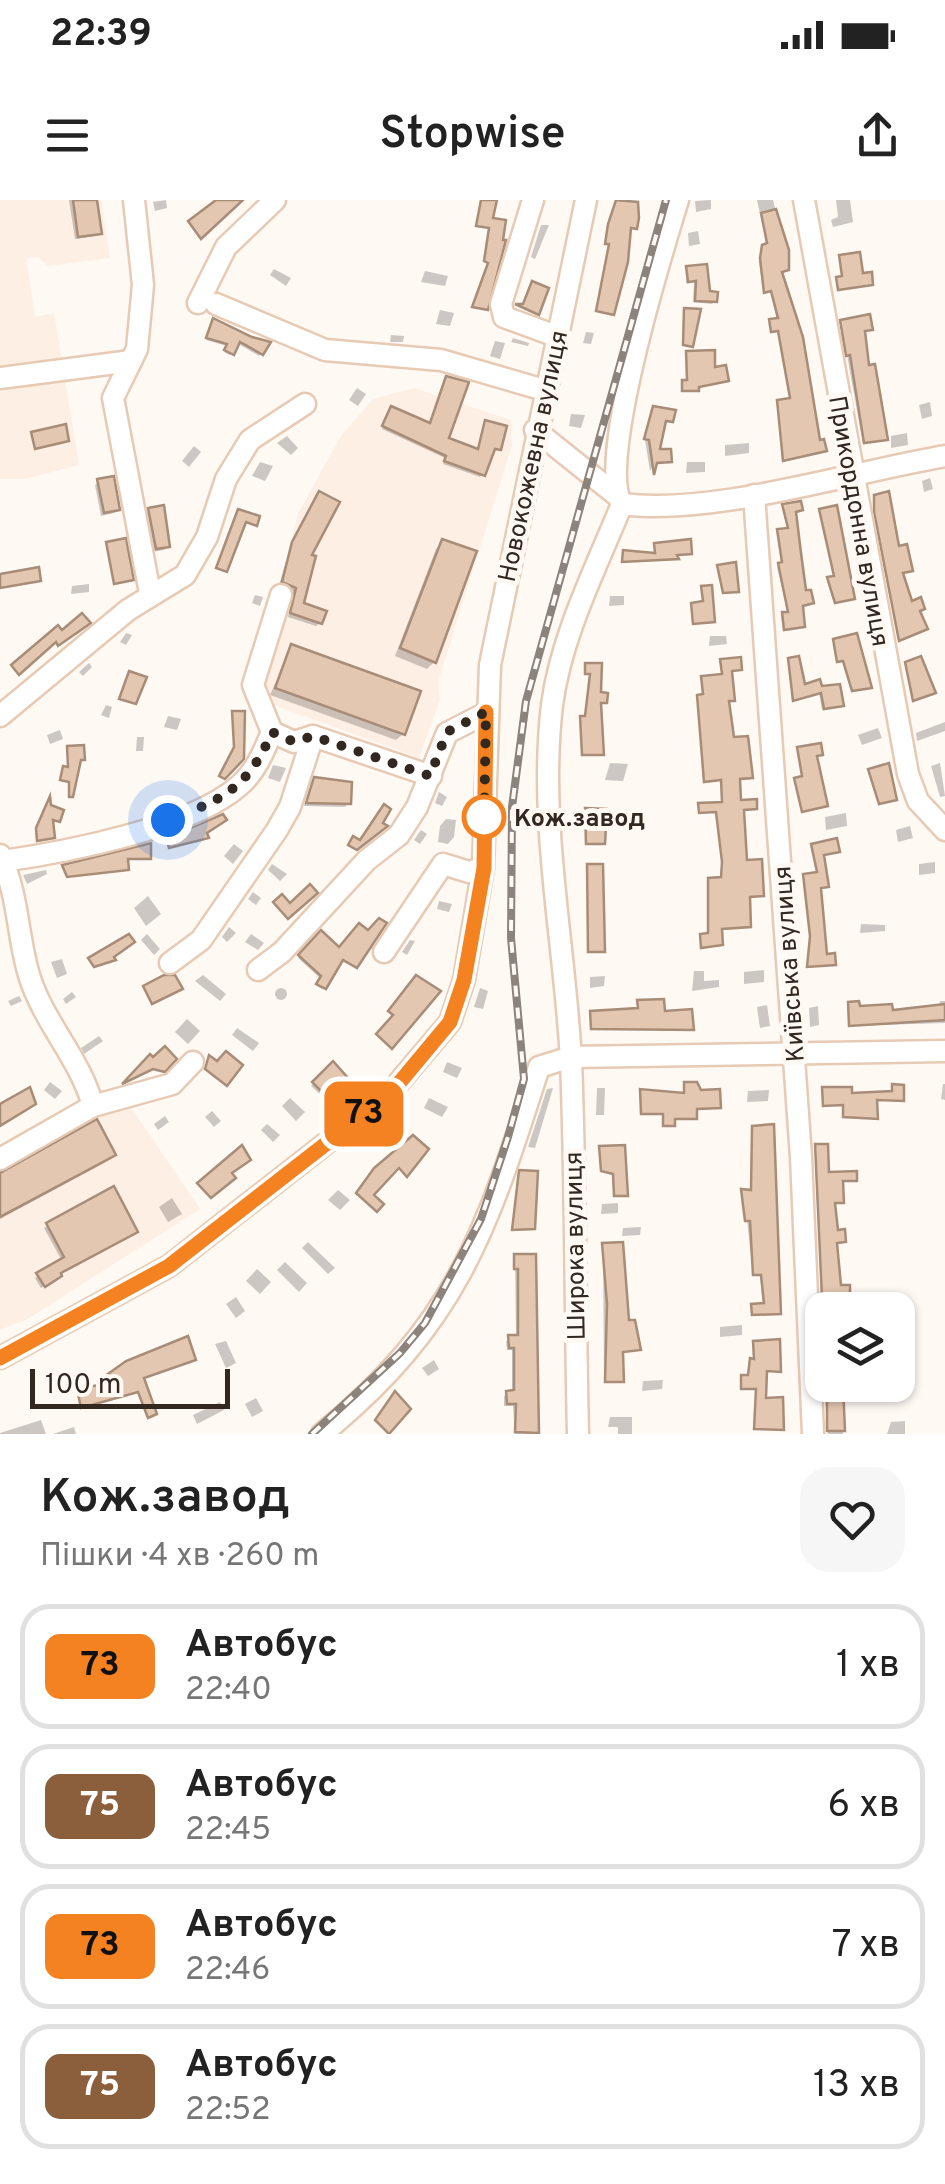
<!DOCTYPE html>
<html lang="uk">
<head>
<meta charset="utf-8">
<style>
	:root { --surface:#fff; --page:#f6f6f6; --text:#222; --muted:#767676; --line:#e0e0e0 }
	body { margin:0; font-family:Overpass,sans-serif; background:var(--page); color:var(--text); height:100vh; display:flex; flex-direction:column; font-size:38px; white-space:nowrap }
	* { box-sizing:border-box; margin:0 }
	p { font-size:32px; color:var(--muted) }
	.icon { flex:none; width:55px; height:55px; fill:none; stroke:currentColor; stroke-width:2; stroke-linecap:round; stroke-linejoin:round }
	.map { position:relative; height:1234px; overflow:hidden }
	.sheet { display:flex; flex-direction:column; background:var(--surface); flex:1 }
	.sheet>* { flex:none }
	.badge { padding:0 20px; border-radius:15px; font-size:35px; line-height:65px }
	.tools { position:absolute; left:805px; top:1092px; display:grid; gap:20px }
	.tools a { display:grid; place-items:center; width:110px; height:110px; border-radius:20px; background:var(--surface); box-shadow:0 2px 8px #0004; font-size:50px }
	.scale { position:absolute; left:30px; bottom:25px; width:200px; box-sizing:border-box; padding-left:10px; border:5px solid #332820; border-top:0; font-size:28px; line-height:35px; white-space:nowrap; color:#332820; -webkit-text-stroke:8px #fff9f4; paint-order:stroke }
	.you { position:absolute; width:50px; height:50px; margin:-25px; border:8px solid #fff; border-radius:50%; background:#1a73e8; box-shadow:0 0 0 15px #1a73e833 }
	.map>.badge { position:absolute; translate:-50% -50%; box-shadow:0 0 0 5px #fff }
	.round { display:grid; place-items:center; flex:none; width:105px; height:105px; border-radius:30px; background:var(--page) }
	.overview { display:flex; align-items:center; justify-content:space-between; height:170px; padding:0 40px }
	h1 { font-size:48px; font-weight:600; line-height:75px }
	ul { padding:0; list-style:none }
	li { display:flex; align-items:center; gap:30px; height:125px; margin:0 20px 15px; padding:0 20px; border:5px solid var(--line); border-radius:30px }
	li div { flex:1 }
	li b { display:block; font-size:38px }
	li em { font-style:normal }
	li .badge { min-width:110px; font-weight:700; text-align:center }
	.status { display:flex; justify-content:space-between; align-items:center; height:70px; padding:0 50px; background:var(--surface); direction:ltr }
	.status svg { height:28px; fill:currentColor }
	header { display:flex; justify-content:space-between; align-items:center; height:130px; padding:0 40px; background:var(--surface); font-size:45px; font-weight:600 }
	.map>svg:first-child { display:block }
	.built { fill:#feefe4 }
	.shadow { fill:#0003 }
	.building { fill:#e4c7b1; stroke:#a78c77; stroke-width:2.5 }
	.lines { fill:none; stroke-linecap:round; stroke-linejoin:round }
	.minor-casing { stroke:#e7cab4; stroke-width:25 }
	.minor { stroke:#fff; stroke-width:20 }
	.rail-casing { stroke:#8c837d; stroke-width:8 }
	.rail { stroke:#fff9f4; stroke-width:4; stroke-dasharray:11; stroke-linecap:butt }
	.line-casing { stroke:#fff; stroke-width:22 }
	.line { stroke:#f58220; stroke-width:15 }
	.walk { stroke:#332820; stroke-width:10; stroke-dasharray:0 18 }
	.stop-dot { fill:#fff; stroke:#f58220; stroke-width:5 }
	.labels { text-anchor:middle; stroke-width:10; stroke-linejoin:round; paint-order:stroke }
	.street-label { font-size:25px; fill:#332820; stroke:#fff9f4 }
	.stop-label { font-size:25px; font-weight:bold; fill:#332820; stroke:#fff9f4; text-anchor:start }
</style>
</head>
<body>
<div class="status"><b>22:39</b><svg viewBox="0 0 49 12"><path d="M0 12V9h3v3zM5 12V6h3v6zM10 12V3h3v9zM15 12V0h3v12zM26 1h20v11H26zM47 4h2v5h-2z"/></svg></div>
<header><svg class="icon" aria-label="menu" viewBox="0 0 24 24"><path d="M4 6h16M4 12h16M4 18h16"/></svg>Stopwise<svg class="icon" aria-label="share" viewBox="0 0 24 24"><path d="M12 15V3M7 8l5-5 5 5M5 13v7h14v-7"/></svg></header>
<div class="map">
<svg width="945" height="1234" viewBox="0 0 945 1234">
	<rect width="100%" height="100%" fill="#fff9f4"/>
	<g class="built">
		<path d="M0,0H101L110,58L48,66L38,57L26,58L35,117L54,113L79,265L25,279H0Z"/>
		<path d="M414,188L511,220L512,245L438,482L440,500L419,558L268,503L258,484L298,313L341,236L373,199Z"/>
		<path d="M128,903L200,1009L26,1120L0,1130V971Z"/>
	</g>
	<g class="shadow">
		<path d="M69,0H94L99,33L96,36L75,39Z"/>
		<path d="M166,0L167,8L155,11L153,2Z"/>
		<path d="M711,0V9L696,12L695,1Z"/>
		<path d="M757,0H773L786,50L779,72L823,251L783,261L777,204L790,201L777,131L771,132L769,123L777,120L770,91L764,92L762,85L759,61L761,48L767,46Z"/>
		<path d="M836,0H850L853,22L833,27L831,20L838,17Z"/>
		<path d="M541,25H549L535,59L531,57Z"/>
		<path d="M698,31L700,44L689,46L688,33Z"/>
		<path d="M274,69L291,78L286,86L270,75Z"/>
		<path d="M687,69L715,101L712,104L693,102L694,82L686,83Z"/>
		<path d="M425,71L448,76L445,86L421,82Z"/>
		<path d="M440,110L454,113L450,126L436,124Z"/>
		<path d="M213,121L267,143L259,156L237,143L230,155L224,152L227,146L206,140Z"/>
		<path d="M841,122L870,129L862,132L884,240L863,244Z"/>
		<path d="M586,132L594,133L591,144L583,143Z"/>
		<path d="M391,135L404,136L403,142H390Z"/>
		<path d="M513,138L529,143L528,146L511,142Z"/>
		<path d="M495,141L505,143L500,159L490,156Z"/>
		<path d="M445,181L446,240L477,251L486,223L499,249L492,250L480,277L443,264L445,258L382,229L390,211L429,225Z"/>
		<path d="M357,188L366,194L358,206L349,200Z"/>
		<path d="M930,202L932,216L922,219L919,205Z"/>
		<path d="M653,209L671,221H663L656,252L669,261L654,263L650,271L645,240Z"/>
		<path d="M571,214L585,215L581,228L569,226Z"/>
		<path d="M907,233L908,245L891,248V236Z"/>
		<path d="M287,236L298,248L291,255L277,243Z"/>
		<path d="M749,243V253L725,256V245Z"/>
		<path d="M194,246L201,252L189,267L182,261Z"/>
		<path d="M260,262L273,266L265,281L252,276Z"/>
		<path d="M687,262H705V272L686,273Z"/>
		<path d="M930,278L933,289L924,292L922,281Z"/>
		<path d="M99,281L118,309L114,313L101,316L95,285Z"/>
		<path d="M316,298L301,404L320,423L316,426L288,417L293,392L279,385L290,348Z"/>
		<path d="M784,307L794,312L804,394L811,403L800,406L801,428L783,430L781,416L788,414L777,367L781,365L777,333L787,331Z"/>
		<path d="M149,310L168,346L164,350L152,352L145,314Z"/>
		<path d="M820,311L851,399L834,403L827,381L834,378Z"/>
		<path d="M443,342L434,462L427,469L395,456L436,349Z"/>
		<path d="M89,384V392L71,394L72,386Z"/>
		<path d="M255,395L263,397L260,406L252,403Z"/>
		<path d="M610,396H624V405L609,406Z"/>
		<path d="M126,433L132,435L126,445L120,442Z"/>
		<path d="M710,436H726L727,444L709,446Z"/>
		<path d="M292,447L403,534L396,540L270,495Z"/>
		<path d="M722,461L730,471L727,501L739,603L755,608L741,610L748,726L719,729L721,744L701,748L700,737L708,735V682L721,679L722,664L716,612L699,613L698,607L722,604L721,580L703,582L697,498L703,497L702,478L721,477Z"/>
		<path d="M789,461L803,487L818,483L842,505L822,510L819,493L792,501Z"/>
		<path d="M89,463L92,467L83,476L79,472Z"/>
		<path d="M106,505L112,507L109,518L101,515Z"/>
		<path d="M168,516L181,519L177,530L164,527Z"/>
		<path d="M945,522V531L917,541L916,533Z"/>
		<path d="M878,528L882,538L862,545L858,535Z"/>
		<path d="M60,530L63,539L50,544L47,535Z"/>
		<path d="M137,537H144L143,551H136Z"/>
		<path d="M610,563L628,564L623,581L605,580Z"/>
		<path d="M940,563L945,596L940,597L931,566Z"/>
		<path d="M273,565L286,568L280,582L268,578Z"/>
		<path d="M315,580L349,603L345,607L304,606Z"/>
		<path d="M439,592L447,597L442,606L435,603Z"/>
		<path d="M846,613L847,626L826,630L825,617Z"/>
		<path d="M446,619L456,620L454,637L448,644L438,642L440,626Z"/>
		<path d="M910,626L913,638L898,642L896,630Z"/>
		<path d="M421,630L427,634L420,644L414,640Z"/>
		<path d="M234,644L243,651L233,664L224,656Z"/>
		<path d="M935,662V673L919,675V664Z"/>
		<path d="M272,664L287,674L280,681L268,670Z"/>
		<path d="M46,670L47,674L27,684L23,675Z"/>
		<path d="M253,692L261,698L256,705L248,699Z"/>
		<path d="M148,696L161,714L146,726L134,708Z"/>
		<path d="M439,701L452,704L449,712L437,709Z"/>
		<path d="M384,724L355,767L340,760L322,789L317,786L321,779L298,758L321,734L339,750Z"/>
		<path d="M861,724L885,725V731L860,733Z"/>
		<path d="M229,727L236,733L227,742L222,737Z"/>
		<path d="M147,734L160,749L154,755L141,740Z"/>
		<path d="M251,734L264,743L258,750L245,742Z"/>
		<path d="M410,740L415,741L407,755L402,752Z"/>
		<path d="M62,759L67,774L57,778L51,762Z"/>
		<path d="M764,770V782L744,784V772Z"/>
		<path d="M694,771H704V781L719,780V787L692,791Z"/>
		<path d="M203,775L226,794L220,801L195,781Z"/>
		<path d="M605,776L604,786L590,788V777Z"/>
		<circle cx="281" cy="794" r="6"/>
		<path d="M480,788L488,791L483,809L474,807Z"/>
		<path d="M72,792L76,797L66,804L63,799Z"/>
		<path d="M19,796L22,801L11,806L8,801Z"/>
		<path d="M940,801H945V823L849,826V804L890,813L939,808Z"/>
		<path d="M638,802L692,829L590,830L591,813L637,810Z"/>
		<path d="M767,805L770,826L760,828L757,807Z"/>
		<path d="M818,806L819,825L810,827L809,808Z"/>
		<path d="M187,819L200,831L188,844L175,832Z"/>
		<path d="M237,828L259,843L253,851L232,835Z"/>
		<path d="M99,836L103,841L84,854L81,848Z"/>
		<path d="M447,862L462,868L457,878L443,872Z"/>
		<path d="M333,865L345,878L323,897L311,886Z"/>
		<path d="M50,882L62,891L55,899L44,890Z"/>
		<path d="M686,884L718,907L694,910L692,920H673L671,927H662V915H640L641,892L683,896Z"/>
		<path d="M943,884H945V900L941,899Z"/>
		<path d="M553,888L535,948L528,947L547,889Z"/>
		<path d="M597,888H605L604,915H596Z"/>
		<path d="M769,890L768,901L747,902L748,891Z"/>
		<path d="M290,898L305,912L296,921L282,906Z"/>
		<path d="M429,898L448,907L442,917L424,908Z"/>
		<path d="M212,911L221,921L214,927L205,917Z"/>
		<path d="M165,916L169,922L158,930L154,924Z"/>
		<path d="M267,924L280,935L273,942L261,930Z"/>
		<path d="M752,930L779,1113L778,1114L751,1115L752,1106H763L760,1075H753L744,992H750Z"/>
		<path d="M113,955L104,963L0,1019V974Z"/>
		<path d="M113,990L56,1079L41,1088L35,1078L62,1061L44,1028Z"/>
		<path d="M338,990L350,1000L340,1010L328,1000Z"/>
		<path d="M172,998L182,1014L168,1022L159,1007Z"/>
		<path d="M618,1003V1013L601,1014L602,1004Z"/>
		<path d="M641,1027L640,1035L622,1036L623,1028Z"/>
		<path d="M308,1042L335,1068L328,1074L302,1048Z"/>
		<path d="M603,1046L638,1150L621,1152L619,1183H604Z"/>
		<path d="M515,1057H534L537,1234H515L513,1206H504V1196L512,1193V1150H507L506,1141L516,1138Z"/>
		<path d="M285,1062L307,1083L299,1092L277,1070Z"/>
		<path d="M257,1069L271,1082L260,1094L246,1081Z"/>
		<path d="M236,1097L245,1111L236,1118L226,1104Z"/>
		<path d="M742,1125V1135L720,1137V1127Z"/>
		<path d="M226,1141L236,1163L226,1168L215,1144Z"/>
		<path d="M434,1160L439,1169L428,1176L422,1168Z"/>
		<path d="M663,1180L662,1189L642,1191L643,1181Z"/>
		<path d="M844,1185L843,1234H828L824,1186Z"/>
		<path d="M256,1198L263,1211L252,1217L245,1204Z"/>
		<path d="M220,1202L224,1210L197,1224L193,1215Z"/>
		<path d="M610,1217H632V1234H640H618V1227H608Z"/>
		<path d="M41,1220L46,1234H0V1233Z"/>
		<path d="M905,1221V1234H887L891,1222Z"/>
		<path d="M74,1227L76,1234H53Z"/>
	</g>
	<g class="building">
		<path d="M73,0H97L102,34L78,37Z"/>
		<path d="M216,0H243L201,39L188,21Z"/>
		<path d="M481,0H497L493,18L506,20L503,40H506L488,110L472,107L488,63L484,61L489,28L476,26Z"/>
		<path d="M616,0L638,2L639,18L637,29L631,28L628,62L614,115L596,111L609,44H605L608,24Z"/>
		<path d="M776,9L789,50V70L782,72L803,137L820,240L824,239L827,251L783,261L777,200L790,198L778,131L771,132L769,119L778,118L771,91L764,93L760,58L762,45L767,43L761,13Z"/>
		<path d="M860,52L863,73L872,72L873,85L838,90L836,77L842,76L839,55Z"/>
		<path d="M707,64L710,91L718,92L717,102L695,101L696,81L688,82L686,66Z"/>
		<path d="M532,81L549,88L539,115L515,104H523Z"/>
		<path d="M684,108L701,109L693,147L683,145Z"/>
		<path d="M870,114L873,130L865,131L869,165L875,164L888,240L864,243L850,155L846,156L840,120Z"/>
		<path d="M213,118L252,137L271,142L263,155L240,142L234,155L224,150L227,144L206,138Z"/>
		<path d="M715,150V167L726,165L729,181L699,187V191H682V180H687L686,151Z"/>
		<path d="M446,176L469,182L449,238L478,249L485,220L507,226L501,250L495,249L485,276L444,261L446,256L382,226L391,206L430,223Z"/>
		<path d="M653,206L676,210L673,222L666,221L660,249H671L672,262L657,263L654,275L649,240L644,239Z"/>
		<path d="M66,224L69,241L35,249L31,232Z"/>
		<path d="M114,276L120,310L104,313L97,279Z"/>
		<path d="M319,291L340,302L312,355L316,356L304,403L327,411L322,424L290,413L296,388L282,382L292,342Z"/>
		<path d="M889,291L899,346L907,344L913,371L903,373L912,401L921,397L925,409L920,411L928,429L899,441L874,312V295Z"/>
		<path d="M801,301L803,310L796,312L801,353L806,390H811L814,403L803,406L805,427L784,430L782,412H788L778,363L782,362L777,329L788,328L782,304Z"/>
		<path d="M164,305L170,347L156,349L148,308Z"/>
		<path d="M837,305L855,399L835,403L827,377L834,376L819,309Z"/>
		<path d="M238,309L260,316L257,326L246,322L227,372L216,368Z"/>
		<path d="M126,338L134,380L114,384L106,342Z"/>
		<path d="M442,339L477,351L436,463L400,448Z"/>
		<path d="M691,339L692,354L677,355L679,359L622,362L623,350L655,353L654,343Z"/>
		<path d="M736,362L739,392L723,393L717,365Z"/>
		<path d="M39,367L41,381L0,388V374Z"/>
		<path d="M712,385L715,422L693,424L691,403L703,401L701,386Z"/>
		<path d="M82,413L91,423L58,446L56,442L19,475L11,465L58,425L62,430Z"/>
		<path d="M857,433L872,488L852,491L843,461L837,462L833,439Z"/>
		<path d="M291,444L421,491L405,535L275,488Z"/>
		<path d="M799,456L805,484L820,479L822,486L840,484L844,506L824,509L821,493L793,501L788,458Z"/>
		<path d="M921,456L936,493L913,501L905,462Z"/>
		<path d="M741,457L742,470L732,471L735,501H729L734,537L748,536L753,578L740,579L741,600L757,599V609L744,610L747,660L762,659L764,696L750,697L751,727L722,729L723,745L701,748L700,734L708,733V678L721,677L722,662L716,612L699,613L698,603L722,602L721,580L704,582L697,495L703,494L701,476L722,474L720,459Z"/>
		<path d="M585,463H602L601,492L608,493L607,503H601L604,555H582L580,516H585L590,474H585Z"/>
		<path d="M129,471L147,477L136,504L119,499Z"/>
		<path d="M232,511H245L244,559L225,579L219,576L234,547Z"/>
		<path d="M821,543L823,555L817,556L828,606L802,612L794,578L802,576L797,547Z"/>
		<path d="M84,545L85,560H81L73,597H69V582L60,580L63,566L68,567L67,546Z"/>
		<path d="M889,563L897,600L879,604L868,569Z"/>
		<path d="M314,577L352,582L351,604L306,603Z"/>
		<path d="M50,596L51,605L64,610L60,622L53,620L55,638L37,641L36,628Z"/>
		<path d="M384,604L391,609L383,623L388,626L357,650L348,645L353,636L360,640Z"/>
		<path d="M585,608L607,609L605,644H586Z"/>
		<path d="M223,614L227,620L207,633L209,638L169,648L166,638Z"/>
		<path d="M837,638L840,652L824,655L829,687L821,688L827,754L835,753L836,765L807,767L810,736L803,674L817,672L811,644Z"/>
		<path d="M151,643V659H128L129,670L67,677L62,665Z"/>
		<path d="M587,664H603L605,752H588Z"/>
		<path d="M310,684L318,693L288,719L273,702L282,694L290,703Z"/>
		<path d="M379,718L387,723L357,768L343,760L326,789L316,784L321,776L298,755L321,730L339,747L359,723L368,730Z"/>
		<path d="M129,734L135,742L114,757L116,760L94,767L88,758Z"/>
		<path d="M164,775H175L183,789L152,804L143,786Z"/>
		<path d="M416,775L441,791L392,849L376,834L393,815L388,811Z"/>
		<path d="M664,799L665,811L692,809L694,830L591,829L590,811L638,808L637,800Z"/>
		<path d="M859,801L860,806L892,804L893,810L945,804V820L849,826L848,802Z"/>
		<path d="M165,846L177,859L165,872L153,869L122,884L150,854L153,857Z"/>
		<path d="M226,851L243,865L227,886L205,869L209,855L217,861Z"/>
		<path d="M333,861L348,878L327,897L312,882Z"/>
		<path d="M684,882H697L701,890L720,889L721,908L697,909V919H675V926H663V914H641L640,889L684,893Z"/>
		<path d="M892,884L904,885V901L877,900L878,919L843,917V905L823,906L822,887H852V893L892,891Z"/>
		<path d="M30,887L36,904L0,926V904Z"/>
		<path d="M97,919L116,955L0,1017V973Z"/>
		<path d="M774,924L781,1114L752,1115L751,1104L764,1103L761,1075H753L750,1021H745L741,989L751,990L752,926Z"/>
		<path d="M413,935L429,949L407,977L399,968L374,995L384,1004L377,1012L356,993L374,968Z"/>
		<path d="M815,944H828L829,972L857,971V981H843L844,1003H835L838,1030L845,1029L846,1042L837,1043L841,1085H850V1097L822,1098Z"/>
		<path d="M242,945L251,960L232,973L236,978L211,998L197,983Z"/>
		<path d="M625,945L628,996H614L613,974L601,971L599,946Z"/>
		<path d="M519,970L538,971L535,1029L512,1030Z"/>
		<path d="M114,986L138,1032L61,1073L62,1076L45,1087L36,1073L64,1057L46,1023Z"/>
		<path d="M623,1042L629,1120H635L641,1150L623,1152L624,1182H605L607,1104L602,1043Z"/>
		<path d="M514,1054H536L539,1233L515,1232L516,1204H507L506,1191L514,1190V1148H509L508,1135H518V1069H514Z"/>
		<path d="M188,1136L196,1160L144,1178L157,1214L148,1218L138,1192L81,1208L77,1189L99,1185L98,1181L126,1161Z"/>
		<path d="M780,1139L781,1172L767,1171L766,1198L783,1197L784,1230L754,1229L756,1189H741V1175H748L750,1158L754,1159L753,1141Z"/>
		<path d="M827,1185H843L845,1231H827Z"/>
		<path d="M395,1191L411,1209L389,1234L375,1220Z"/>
	</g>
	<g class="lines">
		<defs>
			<g id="minor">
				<path d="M134,0L143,85L137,149L113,198L150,393"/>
				<path d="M533,0L501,104L504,117L556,136"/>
				<path d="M804,0L908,574L918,601L945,630"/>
				<path d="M198,103L226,47L275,0"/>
				<path d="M216,104L325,150L441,160L544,190"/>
				<path d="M0,178L131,161"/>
				<path d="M535,230L615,294"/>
				<path d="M754,295L801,957L813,1234"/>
				<path d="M622,304C713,316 851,272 945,256"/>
				<path d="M281,395L253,485L272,532L294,542L313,536L431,576"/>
				<path d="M0,516L128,410L185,375L207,337L226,279L250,240L305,204"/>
				<path d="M0,655C19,696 17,735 29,775C43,822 80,858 93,906"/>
				<path d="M3,661C66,652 192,628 240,585C256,571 264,551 272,532"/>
				<path d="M384,752L443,664L469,672L483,668"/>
				<path d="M170,763L201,740L277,630L290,607L313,536"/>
				<path d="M258,770L282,752L367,660L399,635L417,607L447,533L486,513"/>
				<path d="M0,959L93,906L172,884L193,862"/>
				<path d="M0,1158L169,1066L389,894L450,822L464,780L483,668L490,465L586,0"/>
				<path d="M322,1234C459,1122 487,1029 539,867L571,857L945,851"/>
				<path d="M578,1234C575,1110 576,985 571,861C565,743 538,624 552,505C561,436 596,368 622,304C596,265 662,52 678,0"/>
			</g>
		</defs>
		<use href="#minor" class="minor-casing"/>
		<use href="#minor" class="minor"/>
		<defs>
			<path id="rail" d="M312,1234L400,1153L425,1123L481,1019L508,937L524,879L511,738L512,607L526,501L666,0"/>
		</defs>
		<use href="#rail" class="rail-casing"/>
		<use href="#rail" class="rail"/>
	</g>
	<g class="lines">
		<defs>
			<path id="line" d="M0,1158L169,1066L390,894L450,822L464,780L484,668L486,512"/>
		</defs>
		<use href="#line" class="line-casing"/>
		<use href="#line" class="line"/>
		<path class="walk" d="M168,620C223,600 249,587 272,532L294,542L313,536L430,576L447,532L486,512L484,629V617"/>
	</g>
	<circle class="stop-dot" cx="484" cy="617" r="20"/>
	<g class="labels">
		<g class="street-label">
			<text transform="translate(532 256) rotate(-78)" y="9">Новокожевна вулиця</text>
			<text transform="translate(860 321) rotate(80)" y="9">Прикордонна вулиця</text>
			<text transform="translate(788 764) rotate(-94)" y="9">Київська вулиця</text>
			<text transform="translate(574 1046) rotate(-91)" y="9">Широка вулиця</text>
		</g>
		<g class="stop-label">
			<text x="514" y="626">Кож.завод</text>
		</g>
	</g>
</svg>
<div class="tools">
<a><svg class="icon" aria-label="layers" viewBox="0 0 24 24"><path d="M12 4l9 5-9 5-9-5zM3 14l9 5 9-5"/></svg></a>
</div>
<div class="scale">100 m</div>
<div class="you" style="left:168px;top:620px"></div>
<b class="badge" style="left:364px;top:914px;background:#f58220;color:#111">73</b>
</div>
<section class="sheet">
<div class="overview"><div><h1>Кож.завод</h1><p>Пішки · 4 хв · 260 m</p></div><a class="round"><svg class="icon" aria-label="heart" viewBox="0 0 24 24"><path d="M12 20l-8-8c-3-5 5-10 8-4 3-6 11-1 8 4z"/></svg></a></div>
<ul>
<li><span class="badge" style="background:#f58220;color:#111">73</span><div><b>Автобус</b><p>22:40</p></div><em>1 хв</em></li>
<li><span class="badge" style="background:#8b5e3c;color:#fff">75</span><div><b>Автобус</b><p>22:45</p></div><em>6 хв</em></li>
<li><span class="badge" style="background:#f58220;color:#111">73</span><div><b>Автобус</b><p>22:46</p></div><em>7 хв</em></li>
<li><span class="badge" style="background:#8b5e3c;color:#fff">75</span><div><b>Автобус</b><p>22:52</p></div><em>13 хв</em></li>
</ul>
</section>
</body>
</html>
